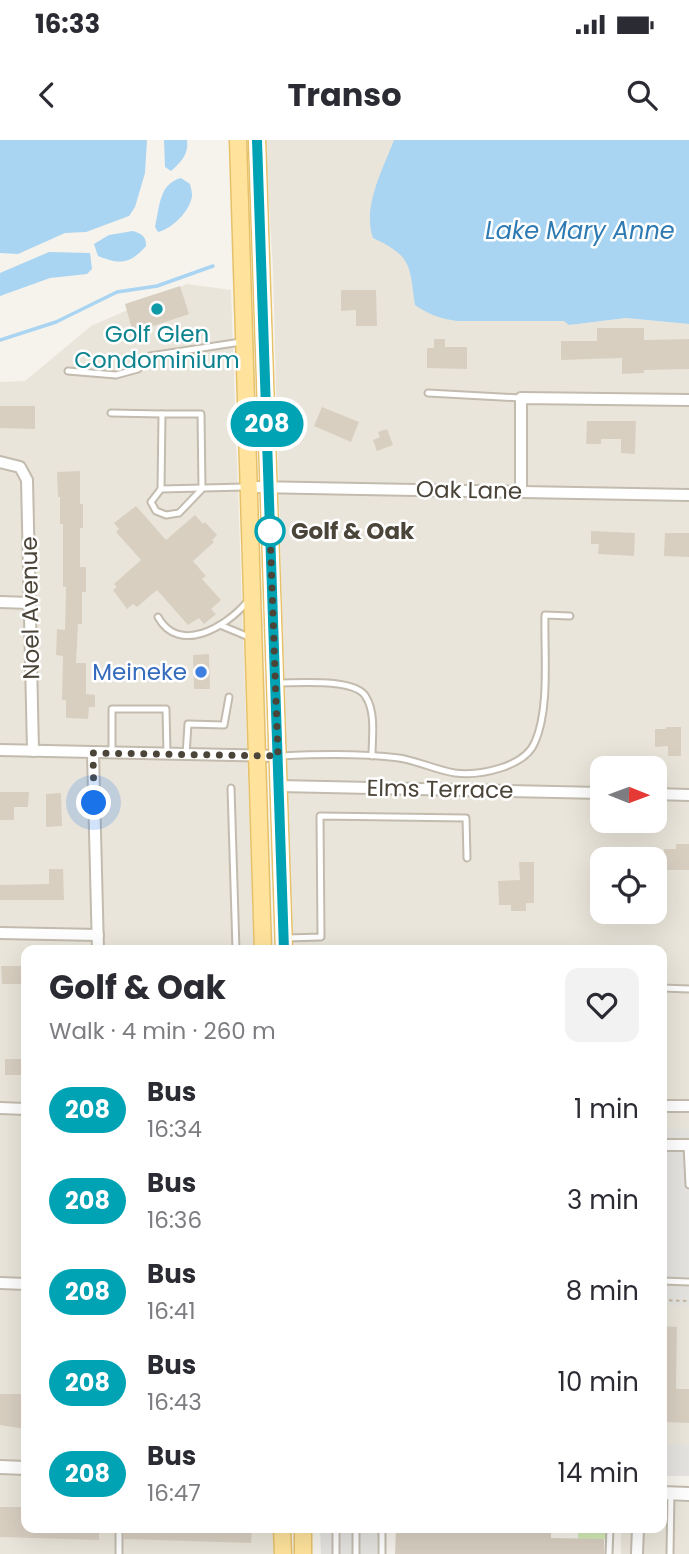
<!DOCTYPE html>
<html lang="en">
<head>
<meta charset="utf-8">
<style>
	:root { --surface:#fff; --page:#f2f2f3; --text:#2b2b33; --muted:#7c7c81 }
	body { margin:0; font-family:Poppins,sans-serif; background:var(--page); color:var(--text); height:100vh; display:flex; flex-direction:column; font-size:26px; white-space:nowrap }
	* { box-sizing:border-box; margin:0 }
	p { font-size:23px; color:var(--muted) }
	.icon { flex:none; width:38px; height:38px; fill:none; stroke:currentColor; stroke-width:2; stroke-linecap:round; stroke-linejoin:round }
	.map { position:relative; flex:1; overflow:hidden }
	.sheet { position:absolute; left:21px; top:805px; width:646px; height:588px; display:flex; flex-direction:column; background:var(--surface); border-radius:14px; box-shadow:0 7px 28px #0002 }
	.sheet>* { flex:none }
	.badge { padding:0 14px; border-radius:23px; font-size:24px; line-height:46px }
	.needle { width:46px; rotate:91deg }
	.tools { position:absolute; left:590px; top:616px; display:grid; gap:14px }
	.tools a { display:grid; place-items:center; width:77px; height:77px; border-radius:14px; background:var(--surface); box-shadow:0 7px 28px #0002; font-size:35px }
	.you { position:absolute; width:35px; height:35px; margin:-18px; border:5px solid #fff; border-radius:50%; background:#1a73e8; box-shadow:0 0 0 10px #1a73e833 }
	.map>.badge { position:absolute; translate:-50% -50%; box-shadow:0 0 0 4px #fff }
	.round { display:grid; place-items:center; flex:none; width:74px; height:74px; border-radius:14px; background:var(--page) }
	.headline { display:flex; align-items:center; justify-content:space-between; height:119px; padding:0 28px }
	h1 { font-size:33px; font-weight:700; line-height:52px }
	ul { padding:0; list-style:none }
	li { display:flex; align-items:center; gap:21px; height:91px; padding:0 28px }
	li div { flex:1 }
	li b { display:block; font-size:26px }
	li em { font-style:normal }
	li .badge { min-width:77px; font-weight:700; text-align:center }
	.status { display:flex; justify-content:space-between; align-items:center; height:49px; padding:0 35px; background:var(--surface); direction:ltr }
	.status svg { height:19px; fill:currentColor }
	header { display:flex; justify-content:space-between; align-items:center; height:91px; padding:0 28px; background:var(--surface); font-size:32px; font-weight:700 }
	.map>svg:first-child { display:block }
	.residential { fill:#eae5da; fill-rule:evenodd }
	.green { fill:#d2eab5 }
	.parking { fill:#e5e3e0 }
	.water { fill:#a9d4f2 }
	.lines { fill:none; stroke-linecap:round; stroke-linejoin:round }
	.stream { stroke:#a9d4f2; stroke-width:3.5 }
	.building { fill:#d8cfc1 }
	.service-casing { stroke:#c2bbae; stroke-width:9 }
	.minor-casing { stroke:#c2bbae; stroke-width:14 }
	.tertiary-casing { stroke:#c2bbae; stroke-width:16 }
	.primary-casing { stroke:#e6c16a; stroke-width:19 }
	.path { stroke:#c4b79f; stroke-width:2; stroke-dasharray:3.5 3.5; stroke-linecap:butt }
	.service { stroke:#fff; stroke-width:5 }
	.minor { stroke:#fff; stroke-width:10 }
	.tertiary { stroke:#fff; stroke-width:12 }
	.primary { stroke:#ffe39c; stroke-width:16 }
	.line-casing { stroke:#fff; stroke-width:16 }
	.line { stroke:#00a3b4; stroke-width:10 }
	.walk { stroke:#4b4439; stroke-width:7; stroke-dasharray:0 12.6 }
	.culture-dot { fill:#0f9aa8; stroke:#fff; stroke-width:2.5 }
	.stop-dot { fill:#fff; stroke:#00a3b4; stroke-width:3.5 }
	.shop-dot { fill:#3f7fe0; stroke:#fff; stroke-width:2.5 }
	.labels { text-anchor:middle; stroke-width:5; stroke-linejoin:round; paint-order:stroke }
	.culture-label { font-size:23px; fill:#0d838f; stroke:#fff }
	.street-label { font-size:23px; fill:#4b4439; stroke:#fff }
	.stop-label { font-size:23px; font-weight:bold; fill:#4b4439; stroke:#fff; text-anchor:start }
	.shop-label { font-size:23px; fill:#366cbe; stroke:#fff; text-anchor:end }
	.water-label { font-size:24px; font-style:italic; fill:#2e7ab2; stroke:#fff }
</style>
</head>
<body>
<div class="status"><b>16:33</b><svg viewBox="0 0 49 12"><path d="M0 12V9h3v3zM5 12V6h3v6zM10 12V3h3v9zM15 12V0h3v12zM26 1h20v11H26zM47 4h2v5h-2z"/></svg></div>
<header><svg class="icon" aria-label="back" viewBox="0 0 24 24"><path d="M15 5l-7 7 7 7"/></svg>Transo<svg class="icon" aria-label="search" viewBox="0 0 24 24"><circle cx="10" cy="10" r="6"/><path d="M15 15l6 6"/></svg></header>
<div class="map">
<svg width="689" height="1414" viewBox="0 0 689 1414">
	<rect width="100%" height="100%" fill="#f6f3ec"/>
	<g class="residential">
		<path d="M265,0H394L373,57V98L394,108L409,123L415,165L433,173L565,181L569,185L626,178L689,184V1335H662V810H291L273,130ZM602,628H654V681H602ZM602,719H654V772H602Z"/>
		<path d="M187,144L231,150L254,810H26V1388H274L275,1414H0V242L25,241L91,186Z"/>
		<path d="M662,1362H689V1414H621V1388H662Z"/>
	</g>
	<rect class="green" x="578" y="1388" width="28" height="11"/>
	<g class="parking">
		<rect x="662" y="989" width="27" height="176"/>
		<path d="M662,1304L689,1305V1336H662Z"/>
		<path d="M320,1388H378L377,1414H321Z"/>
	</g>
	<g class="water">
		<path d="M0,0H147L145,33L135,67L129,76L86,92L65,93L18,114L0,113Z"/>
		<path d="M164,0H187C189,14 181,22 171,31L165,27Z"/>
		<path d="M394,0H689V184L626,178L569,185L564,181H457C441,179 428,174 415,165C409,125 413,117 373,98C362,67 383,29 394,0Z"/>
		<path d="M181,38L190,44C191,48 192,52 192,56C190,71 172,89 158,92L155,87C160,66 159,44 181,38Z"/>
		<path d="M133,91C142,94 146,96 146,106C130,124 120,125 98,116L94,104L109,95Z"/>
		<path d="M49,112L90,113L92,129L87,134L50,138L0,156V133Z"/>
	</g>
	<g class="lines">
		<path class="stream" d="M0,200L56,182L117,152L157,146L213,126"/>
	</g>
	<g class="building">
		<path d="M180,146L189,174L133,193L125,164Z"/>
		<path d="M341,150H376L377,186H356V170L341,171Z"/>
		<path d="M597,188H644V200L689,199V229L644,230V233L622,234V218L561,220V201H597Z"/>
		<path d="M434,199H445V207H467V229L427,228V208H434Z"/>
		<path d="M0,266H35V289L0,288Z"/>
		<path d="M322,267L359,282L351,302L314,286Z"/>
		<path d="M587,281H636L635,314L621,313V299H601V304H586Z"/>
		<path d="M387,289L393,305L377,311L373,300L380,297L378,292Z"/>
		<path d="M80,331V364H83V388H80V427H86V452H82V484H78L76,523H86V554L95,555V567H89L88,579L66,578V560H62L63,516L56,515L57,489L65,490L66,447H63V384H60V357H58L57,332Z"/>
		<path d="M136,366L166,400L195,375L203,384L205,382L217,395L212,400L214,402L193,421L206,436L202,439L221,460L211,469L216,474L204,484L199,478L188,485L157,450L137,467L133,464L127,469L113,450L117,447L114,444L141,420L116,392L119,389L114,383Z"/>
		<path d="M591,391L635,393L634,416L598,414L599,404H591Z"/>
		<path d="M665,393H689V417L664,416Z"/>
		<path d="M209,514L210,549H194L193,515Z"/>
		<path d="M666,587H681V616H668V606L655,607V589H666Z"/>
		<path d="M0,652H29L28,667H14V680H0Z"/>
		<path d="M61,653L62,686L46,687V654Z"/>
		<path d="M676,704H689V730H664V709H676Z"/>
		<path d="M519,722H534V763H526V771H511V765H499L498,741L520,740Z"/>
		<path d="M49,729H63L64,760H0V745L49,744Z"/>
		<path d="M1,826H26V844H2Z"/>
		<rect x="5" y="919" width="21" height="16"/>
		<path d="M662,1186L677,1187L676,1249H689V1283L662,1282Z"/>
		<path d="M0,1254H26V1289L0,1285Z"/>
		<path d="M0,1367H26V1388H99V1400L0,1397Z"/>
		<path d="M124,1388H252L251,1403L124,1399Z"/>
		<path d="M396,1388H551V1398L604,1399V1414H395Z"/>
	</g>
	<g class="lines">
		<defs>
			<g id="service">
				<path d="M68,231L116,235L138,229L150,216L241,202"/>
				<path d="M428,253L521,258"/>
				<path d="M111,273L162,274L161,349L245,347"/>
				<path d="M161,349L151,362L156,371L166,375L179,373L202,349L201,274H162"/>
				<path d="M158,477C179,515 226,487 247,462"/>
				<path d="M220,485L249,497"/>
				<path d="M278,543C298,543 356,538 366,557C376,573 372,598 372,616"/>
				<path d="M112,613V569H166L167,614"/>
				<path d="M186,615L188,584L224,585L229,557"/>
				<path d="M281,616C320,614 360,613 399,618C418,621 436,630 455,633C480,636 525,627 535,602C550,568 544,513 545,475L570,476"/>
				<path d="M231,648L236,810"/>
				<path d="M287,798L321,797L320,676L466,678L467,718"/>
				<path d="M662,848L689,849"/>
				<path d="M687,1005L689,1045"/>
				<path d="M662,1141L689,1142"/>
				<path d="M336,1388V1414"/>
				<path d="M119,1414V1388"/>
				<path d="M356,1414V1388"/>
				<path d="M382,1414V1388"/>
				<path d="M609,1414L610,1388"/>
				<path d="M670,1414L671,1353"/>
			</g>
			<g id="minor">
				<path d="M0,322L20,327L27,340L33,611"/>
				<path d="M248,347L689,355"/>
				<path d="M521,351V258L689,260"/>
				<path d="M0,462L30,463"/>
				<path d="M0,610L278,616"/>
				<path d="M93,613L98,810"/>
				<path d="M279,646L602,653"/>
				<path d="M654,654L689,655"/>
				<path d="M0,793L98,795"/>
				<path d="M662,966H689"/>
				<path d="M0,968L26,969"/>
				<path d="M662,1005H689"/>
				<path d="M0,1143L26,1144"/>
				<path d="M637,1414L638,1388"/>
			</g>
			<g id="tertiary">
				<path d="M0,1327L26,1328"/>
				<path d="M662,1353L689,1354"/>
			</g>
			<g id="primary">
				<path d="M238,0L263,810"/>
				<path d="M257,0L284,810"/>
				<path d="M282,1388L283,1414"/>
				<path d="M303,1388V1414"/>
			</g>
		</defs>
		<use href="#service" class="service-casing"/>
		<use href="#minor" class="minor-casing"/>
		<use href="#tertiary" class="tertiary-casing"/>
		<use href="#primary" class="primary-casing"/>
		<path class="path" d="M662,1160L689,1161"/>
		<use href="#service" class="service"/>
		<use href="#minor" class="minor"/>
		<use href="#tertiary" class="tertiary"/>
		<use href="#primary" class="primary"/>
	</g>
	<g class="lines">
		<defs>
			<path id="line" d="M257,0L284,810"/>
		</defs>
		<use href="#line" class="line-casing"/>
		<use href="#line" class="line"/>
		<path class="walk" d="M94,663L93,613L278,616L270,391"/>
	</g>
	<circle class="culture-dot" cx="157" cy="169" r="7"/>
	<circle class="stop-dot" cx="270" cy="391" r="14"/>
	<circle class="shop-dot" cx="201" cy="532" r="7"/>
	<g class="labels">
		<g class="culture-label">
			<text x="157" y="202">Golf Glen<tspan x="157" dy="26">Condominium</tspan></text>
		</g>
		<g class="street-label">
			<text transform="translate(469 350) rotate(1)" y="8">Oak Lane</text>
			<text transform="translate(30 468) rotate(-91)" y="8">Noel Avenue</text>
			<text transform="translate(440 649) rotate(1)" y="8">Elms Terrace</text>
		</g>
		<g class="stop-label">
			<text x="291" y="399">Golf &amp; Oak</text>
		</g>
		<g class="shop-label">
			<text x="187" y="540">Meineke</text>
		</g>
		<g class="water-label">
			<text x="580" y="99">Lake Mary Anne</text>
		</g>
	</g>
</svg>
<div class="tools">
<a><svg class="needle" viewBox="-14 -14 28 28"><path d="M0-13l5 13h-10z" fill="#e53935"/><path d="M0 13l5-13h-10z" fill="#7c7c81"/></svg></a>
<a><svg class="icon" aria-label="locate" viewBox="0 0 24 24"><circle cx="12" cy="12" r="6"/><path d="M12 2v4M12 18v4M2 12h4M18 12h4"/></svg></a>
</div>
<div class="you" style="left:94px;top:663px"></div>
<b class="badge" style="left:267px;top:284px;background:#00a3b4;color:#fff">208</b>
<section class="sheet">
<div class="headline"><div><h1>Golf &amp; Oak</h1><p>Walk · 4 min · 260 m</p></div><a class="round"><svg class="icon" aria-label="heart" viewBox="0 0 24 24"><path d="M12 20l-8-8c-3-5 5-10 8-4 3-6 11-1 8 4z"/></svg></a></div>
<ul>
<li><span class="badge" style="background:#00a3b4;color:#fff">208</span><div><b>Bus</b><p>16:34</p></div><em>1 min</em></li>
<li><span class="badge" style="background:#00a3b4;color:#fff">208</span><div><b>Bus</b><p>16:36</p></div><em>3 min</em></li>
<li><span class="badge" style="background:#00a3b4;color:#fff">208</span><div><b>Bus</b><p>16:41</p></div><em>8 min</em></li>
<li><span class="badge" style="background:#00a3b4;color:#fff">208</span><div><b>Bus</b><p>16:43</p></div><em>10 min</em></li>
<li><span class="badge" style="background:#00a3b4;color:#fff">208</span><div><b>Bus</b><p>16:47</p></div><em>14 min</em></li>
</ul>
</section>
</div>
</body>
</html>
